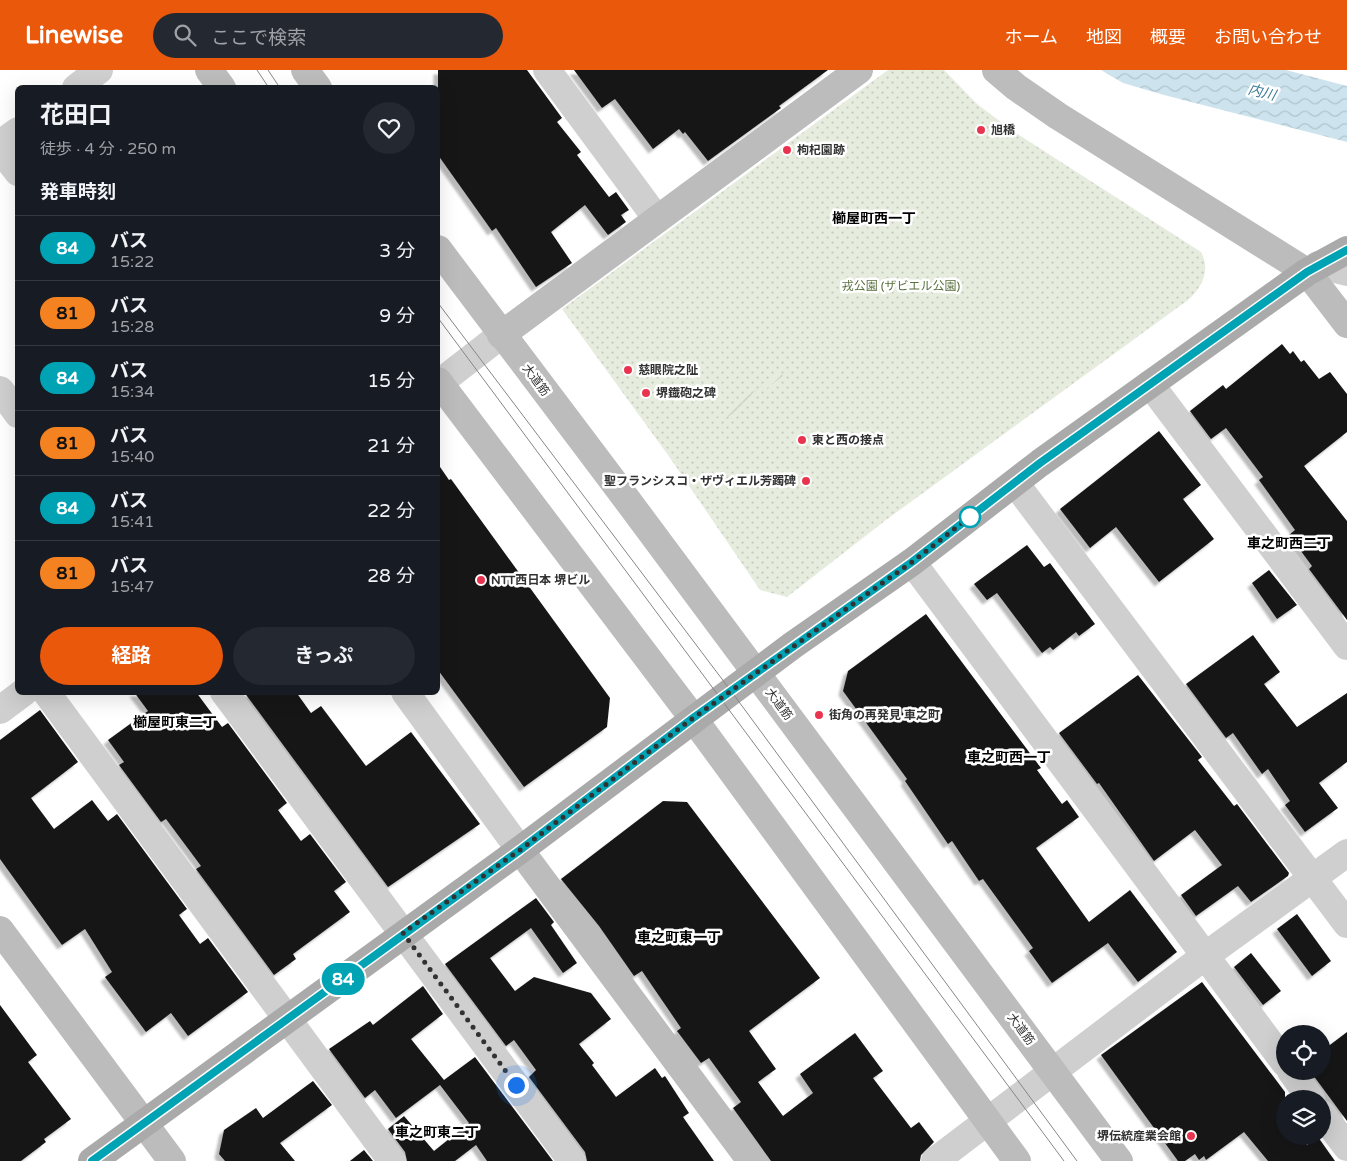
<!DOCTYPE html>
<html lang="ja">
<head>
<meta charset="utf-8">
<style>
	:root { --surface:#171b24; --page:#242831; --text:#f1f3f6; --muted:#9ea1a6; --line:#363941; --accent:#ea580c }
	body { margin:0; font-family:"Varela Round","Noto Sans JP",sans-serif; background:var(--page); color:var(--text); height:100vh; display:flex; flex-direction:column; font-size:19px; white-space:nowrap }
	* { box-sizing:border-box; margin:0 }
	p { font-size:16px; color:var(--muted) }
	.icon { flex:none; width:28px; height:28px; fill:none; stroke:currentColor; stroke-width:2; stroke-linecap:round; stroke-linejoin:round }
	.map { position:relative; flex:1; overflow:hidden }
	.details { position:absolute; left:15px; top:15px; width:425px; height:610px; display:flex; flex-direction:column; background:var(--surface); border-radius:8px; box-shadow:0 5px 20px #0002 }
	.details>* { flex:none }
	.badge { padding:0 10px; border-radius:16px; font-size:18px; line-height:32px }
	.fabs { position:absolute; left:1276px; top:955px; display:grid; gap:10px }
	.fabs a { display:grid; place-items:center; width:55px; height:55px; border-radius:50%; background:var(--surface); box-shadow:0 5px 20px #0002; font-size:25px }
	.you { position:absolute; width:25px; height:25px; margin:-12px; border:4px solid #fff; border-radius:50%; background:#1a73e8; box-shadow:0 0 0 8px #1a73e833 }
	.map>.badge { position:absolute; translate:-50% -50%; box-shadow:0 0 0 2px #fff }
	h2 { padding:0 25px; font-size:19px; line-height:45px }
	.round { display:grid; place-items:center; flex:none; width:52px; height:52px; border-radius:26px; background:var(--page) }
	.headline { display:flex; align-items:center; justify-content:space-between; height:85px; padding:0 25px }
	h1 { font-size:24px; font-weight:700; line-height:38px }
	.button { display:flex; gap:10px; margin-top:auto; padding:10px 25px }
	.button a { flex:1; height:58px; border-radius:30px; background:var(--accent); color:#fff; font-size:20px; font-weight:700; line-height:58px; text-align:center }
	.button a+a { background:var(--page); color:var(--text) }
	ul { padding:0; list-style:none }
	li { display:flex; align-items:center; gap:15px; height:65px; padding:0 25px; border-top:1px solid var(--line) }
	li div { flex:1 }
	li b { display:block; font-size:19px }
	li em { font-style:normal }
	li .badge { min-width:55px; font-weight:700; text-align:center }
	header { display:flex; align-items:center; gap:30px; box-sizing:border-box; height:70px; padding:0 25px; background:var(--accent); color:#fff }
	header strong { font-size:24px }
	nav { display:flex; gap:28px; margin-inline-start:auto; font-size:18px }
	.search { width:350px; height:45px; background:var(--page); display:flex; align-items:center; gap:12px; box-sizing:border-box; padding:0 18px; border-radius:28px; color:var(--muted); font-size:19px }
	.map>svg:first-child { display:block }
	.park { fill:url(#park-dots) }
	.garden { fill:url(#garden-furrows) }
	.water { fill:url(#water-waves) }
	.building { fill:#191919; filter:url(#shadow) }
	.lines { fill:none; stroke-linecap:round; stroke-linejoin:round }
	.street { stroke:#cfcfcf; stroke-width:28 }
	.secondary { stroke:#bcbcbc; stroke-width:28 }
	.primary { stroke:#aaa; stroke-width:28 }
	.tram { stroke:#878787; stroke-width:1 }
	.line-casing { stroke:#fff; stroke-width:11 }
	.line { stroke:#00a3b4; stroke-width:8 }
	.walk { stroke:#323232; stroke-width:5; stroke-dasharray:0 9 }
	.poi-dot { fill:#e9344f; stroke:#fff; stroke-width:2 }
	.stop-dot { fill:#fff; stroke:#00a3b4; stroke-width:2.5 }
	.labels { text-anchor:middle; stroke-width:5; stroke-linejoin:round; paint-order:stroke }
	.poi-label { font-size:12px; font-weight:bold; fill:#323232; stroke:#fff; text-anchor:start }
	.park-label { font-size:12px; fill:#59703d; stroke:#fff }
	.street-label { font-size:12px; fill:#323232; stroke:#fff }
	.water-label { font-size:14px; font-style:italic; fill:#3d7b98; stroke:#fff }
	.neighbourhood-label { font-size:14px; font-weight:bold; fill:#000; stroke:#fff }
</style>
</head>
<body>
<header>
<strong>Linewise</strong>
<div class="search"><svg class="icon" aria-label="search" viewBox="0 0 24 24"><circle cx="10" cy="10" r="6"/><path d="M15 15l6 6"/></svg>ここで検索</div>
<nav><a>ホーム</a><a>地図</a><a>概要</a><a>お問い合わせ</a></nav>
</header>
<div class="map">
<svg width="1347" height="1091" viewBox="0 0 1347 1091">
	<defs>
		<pattern id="park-dots" width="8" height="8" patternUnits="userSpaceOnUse" patternTransform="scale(1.25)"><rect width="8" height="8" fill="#e6ecde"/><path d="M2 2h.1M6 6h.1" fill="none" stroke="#c6cbbf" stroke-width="1.8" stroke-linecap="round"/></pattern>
		<pattern id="garden-furrows" width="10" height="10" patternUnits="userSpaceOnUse" patternTransform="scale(1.25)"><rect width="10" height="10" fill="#e6ecde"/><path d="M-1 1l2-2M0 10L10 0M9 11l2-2" fill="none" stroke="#c6cbbf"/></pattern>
		<pattern id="water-waves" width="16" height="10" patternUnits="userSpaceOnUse" patternTransform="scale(1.25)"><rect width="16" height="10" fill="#cde4ee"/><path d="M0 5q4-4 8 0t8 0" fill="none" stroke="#b0c4cd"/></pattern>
		<filter id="shadow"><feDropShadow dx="-4.5" dy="4.5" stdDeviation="1" flood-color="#0004"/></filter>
	</defs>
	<rect width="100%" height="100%" fill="#fff"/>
	<path class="park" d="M888,0H944L977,34L1013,61L1201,182C1211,200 1202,218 1188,230L886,450L787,527L760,520L668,385L562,239Z"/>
	<path class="garden" d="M780,302L783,306L717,355L714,351Z"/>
	<path class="water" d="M1101,0H1286L1347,16V72L1164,25L1123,13Z"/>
	<g class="building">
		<path d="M438,0H527L562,48L557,52L581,82L577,85L609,127L616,122L629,140L621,145L626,152L608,165L585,135L551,162L572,193L536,217L496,158L492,161L438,85Z"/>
		<path d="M574,0H828L779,36L781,38L708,91L685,62L683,64L679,59L653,79L615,29L602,38Z"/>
		<path d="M1282,274L1290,284L1293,281L1301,292L1304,290L1319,309L1330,302L1347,324V362L1304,396L1347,451V550L1309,499L1312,496L1289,465L1295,460L1259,410L1263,407L1226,358L1211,369L1190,341L1223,315L1226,319Z"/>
		<path d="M1159,361L1201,415L1183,429L1214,469L1159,512L1116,457L1090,478L1060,439Z"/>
		<path d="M438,394L449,410L451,409L610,628L607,657L524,717L438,600Z"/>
		<path d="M1027,475L1044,497L1050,493L1095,554L1079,566L1076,562L1053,580L1050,577L1042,583L997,523L987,530L974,514Z"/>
		<path d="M1269,500L1297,535L1277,549L1252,513Z"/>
		<path d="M926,544L1041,698L1037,700L1062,734L1067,730L1079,747L1036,778L1089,852L1130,820L1177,882L1138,912L1108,873L1052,913L1029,881L1033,878L983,809L979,811L952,771L948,774L905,711L907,709L843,621L848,601Z"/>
		<path d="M1253,565L1280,602L1264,614L1297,657L1347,623V692L1319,713L1338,738L1305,762L1285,735L1290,731L1268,699L1262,704L1233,663L1226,668L1186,614Z"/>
		<path d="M1138,605L1202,687L1198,690L1234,736L1237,734L1289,803L1288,806L1251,832L1238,816L1196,846L1181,825L1222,795L1195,760L1154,791L1099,713L1097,714L1059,663Z"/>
		<path d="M134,622H196L222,657L228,653L287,733L278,740L301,771L310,764L346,812L334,821L350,842L293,884L296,889L274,905L196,799L201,796L166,749L161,752L119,695L124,692L108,670L148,641Z"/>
		<path d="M244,622H296L311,643L321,636L366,696L411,662L480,754L388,817Z"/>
		<path d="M40,640L78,692L31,728L54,759L92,730L108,751L117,744L187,839L179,845L200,874L208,868L248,922L188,966L171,943L146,962L105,907L112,902L85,859L62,875L0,789V670Z"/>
		<path d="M663,731L687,732L820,908L749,961L776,999L758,1012L783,1046L813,1023L800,1004L855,963L883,1001L873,1008L911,1058L919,1052L934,1072L921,1085L920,1091H771L733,1038L741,1032L709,988L701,993L677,961L681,958L642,901L634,906L599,856L561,809Z"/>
		<path d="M536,828L554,852L551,855L577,893L563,903L531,858L490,888L515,921L534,907L591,923L611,949L579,974L594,993L592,995L616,1027L655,998L662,1008L665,1006L689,1043L683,1047L714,1091H587L585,1082L529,1007L536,1000L514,970L506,976L445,894Z"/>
		<path d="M1297,844L1331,891L1312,906L1277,859Z"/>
		<path d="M1251,883L1281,921L1263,935L1234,897Z"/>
		<path d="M1202,912L1285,1022V1066H1300L1307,1075L1318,1067L1335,1091H1268L1244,1062L1206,1090L1204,1086L1199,1090L1195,1084L1185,1091H1178L1101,985Z"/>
		<path d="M423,916L443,944L411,969L444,1010L475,987L553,1091H487L476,1075L455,1091H407L405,1082L388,1059L404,1046L434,1081L469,1053L440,1015L396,1048L375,1020L365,1028L329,979L370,951L373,955Z"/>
		<path d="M0,935L37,985L28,992L71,1049L44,1069L46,1072L21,1091H0Z"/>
		<path d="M1347,962V1051L1310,1001H1322V981Z"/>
		<path d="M313,1011L332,1035L280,1073L295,1091H225L219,1084L224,1060L256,1038L263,1048Z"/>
		<path d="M364,1080L373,1091H350Z"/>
	</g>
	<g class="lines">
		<g class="street">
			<path d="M547,0L657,149"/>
			<path d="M76,18L99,0"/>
			<path d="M0,74L18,61"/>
			<path d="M0,79L18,102"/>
			<path d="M1318,195L1347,202"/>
			<path d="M438,314L501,265"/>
			<path d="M1150,314L1347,576"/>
			<path d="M0,320L18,344"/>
			<path d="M1015,413L1347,854"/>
			<path d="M912,492L1285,993"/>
			<path d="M46,622L392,1091"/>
			<path d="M224,622L572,1091"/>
			<path d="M405,622L520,780"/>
			<path d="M0,640L24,622"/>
			<path d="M1291,1001L1311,1029"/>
			<path d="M1322,1044L1347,1077"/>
			<path d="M935,1091L1205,886L1347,783"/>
		</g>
		<g class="secondary">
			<path d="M209,0L222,18"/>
			<path d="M305,0L318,18"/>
			<path d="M996,0L1016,17L1058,46L1307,202L1347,254"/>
			<path d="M438,179L622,423L1119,1091"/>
			<path d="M501,265L859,0"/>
			<path d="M438,311L693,648L1017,1091"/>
			<path d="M520,780L751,1091"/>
			<path d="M0,860L172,1091"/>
		</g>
		<path class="primary" d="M92,1091L520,780L793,575L912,492L1040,393L1307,202L1347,180"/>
		<g class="tram">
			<path d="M257,0L269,18"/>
			<path d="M268,0L280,18"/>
			<path d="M438,233L731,621L1077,1091"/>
			<path d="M438,248L1064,1091"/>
		</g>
	</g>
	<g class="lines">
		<defs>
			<path id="line" d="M92,1091L520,780L693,648L912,492L1040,393L1307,202L1347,180"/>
		</defs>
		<use href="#line" class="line-casing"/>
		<use href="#line" class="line"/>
		<path class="walk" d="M516,1015L403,863L520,780L693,648L912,492L970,447"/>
	</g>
	<g class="poi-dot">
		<circle cx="981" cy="60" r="5"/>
		<circle cx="787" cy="80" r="5"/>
		<circle cx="628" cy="300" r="5"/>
		<circle cx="646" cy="323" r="5"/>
		<circle cx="802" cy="370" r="5"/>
		<circle cx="806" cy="411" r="5"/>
		<circle cx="481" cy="510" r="5"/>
		<circle cx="819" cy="645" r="5"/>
		<circle cx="1191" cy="1066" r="5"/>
	</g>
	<circle class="stop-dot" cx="970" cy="447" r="10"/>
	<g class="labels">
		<g class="poi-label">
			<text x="991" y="64">旭橋</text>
			<text x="797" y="84">枸杞園跡</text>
			<text x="638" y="304">慈眼院之阯</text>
			<text x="656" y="327">堺鐡砲之碑</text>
			<text x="812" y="374">東と西の接点</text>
			<text x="796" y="415" text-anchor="end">聖フランシスコ・ザヴィエル芳躅碑</text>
			<text x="491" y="514">NTT西日本 堺ビル</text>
			<text x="829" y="649">街角の再発見 車之町</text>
			<text x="1181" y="1070" text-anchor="end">堺伝統産業会館</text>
		</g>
		<g class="park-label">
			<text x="901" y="220">戎公園 (ザビエル公園)</text>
		</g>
		<g class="street-label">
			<text transform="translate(536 310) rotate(53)" y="4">大道筋</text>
			<text transform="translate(779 634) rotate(53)" y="4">大道筋</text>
			<text transform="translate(1021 959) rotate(53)" y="4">大道筋</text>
		</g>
		<g class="water-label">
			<text transform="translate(1262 22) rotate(14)" y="5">内川</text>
		</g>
		<g class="neighbourhood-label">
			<text x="874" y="153">櫛屋町西一丁</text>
			<text x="1289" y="478">車之町西二丁</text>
			<text x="175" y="657">櫛屋町東二丁</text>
			<text x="1009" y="692">車之町西一丁</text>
			<text x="679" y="872">車之町東一丁</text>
			<text x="437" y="1067">車之町東二丁</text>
		</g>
	</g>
</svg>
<div class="fabs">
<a><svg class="icon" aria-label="locate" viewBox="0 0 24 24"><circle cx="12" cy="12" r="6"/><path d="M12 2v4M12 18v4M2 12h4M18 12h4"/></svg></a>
<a><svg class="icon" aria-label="layers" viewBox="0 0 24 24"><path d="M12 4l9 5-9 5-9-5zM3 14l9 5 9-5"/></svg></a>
</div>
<div class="you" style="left:516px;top:1015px"></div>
<b class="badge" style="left:343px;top:909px;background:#00a3b4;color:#fff">84</b>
<section class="details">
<div class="headline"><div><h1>花田口</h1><p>徒歩 · 4 分 · 250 m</p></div><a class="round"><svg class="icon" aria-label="heart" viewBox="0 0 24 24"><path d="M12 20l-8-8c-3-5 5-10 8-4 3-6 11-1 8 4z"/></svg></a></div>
<h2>発車時刻</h2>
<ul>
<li><span class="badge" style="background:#00a3b4;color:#fff">84</span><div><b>バス</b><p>15:22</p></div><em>3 分</em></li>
<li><span class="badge" style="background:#f58220;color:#111">81</span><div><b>バス</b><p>15:28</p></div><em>9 分</em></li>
<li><span class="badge" style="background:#00a3b4;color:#fff">84</span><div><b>バス</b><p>15:34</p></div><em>15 分</em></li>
<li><span class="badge" style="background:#f58220;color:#111">81</span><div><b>バス</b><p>15:40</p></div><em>21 分</em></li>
<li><span class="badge" style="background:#00a3b4;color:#fff">84</span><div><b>バス</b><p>15:41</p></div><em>22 分</em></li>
<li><span class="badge" style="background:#f58220;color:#111">81</span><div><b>バス</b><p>15:47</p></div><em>28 分</em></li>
</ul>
<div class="button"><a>経路</a><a>きっぷ</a></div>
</section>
</div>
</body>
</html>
